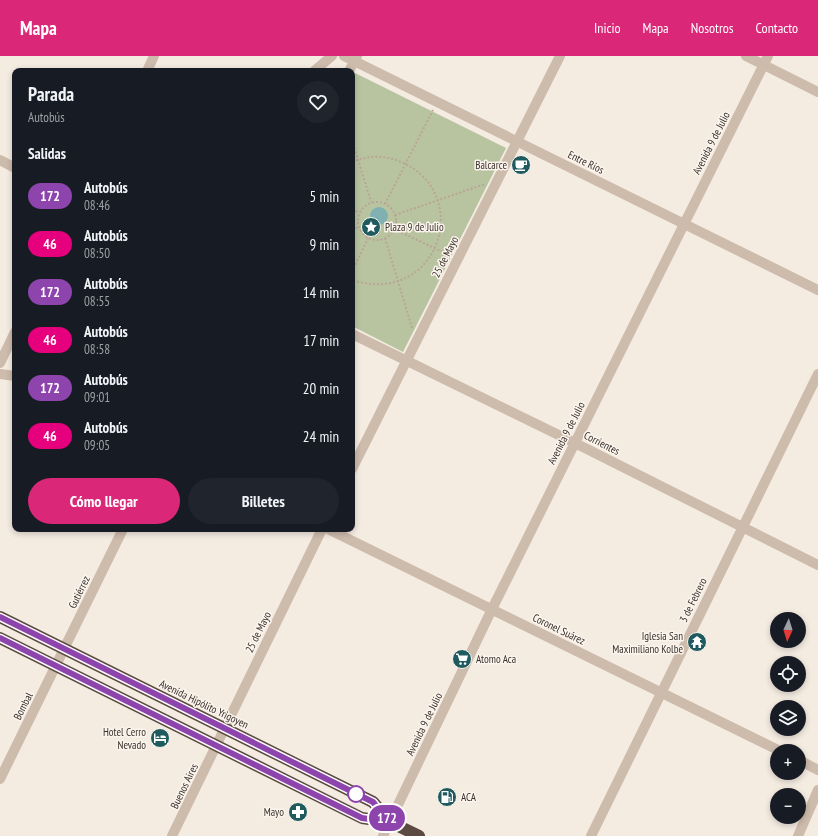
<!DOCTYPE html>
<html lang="es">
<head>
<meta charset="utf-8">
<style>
	:root { --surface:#171b24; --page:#20242c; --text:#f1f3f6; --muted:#9ea1a6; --accent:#db2777 }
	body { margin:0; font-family:"PT Sans Narrow",sans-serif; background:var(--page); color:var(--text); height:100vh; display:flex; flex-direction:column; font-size:15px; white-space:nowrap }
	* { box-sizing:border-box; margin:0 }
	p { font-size:13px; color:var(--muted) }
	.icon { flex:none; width:22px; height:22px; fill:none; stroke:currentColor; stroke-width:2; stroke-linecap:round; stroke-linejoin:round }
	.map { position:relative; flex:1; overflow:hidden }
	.details { position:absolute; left:12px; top:12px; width:343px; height:464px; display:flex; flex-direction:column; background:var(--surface); border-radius:8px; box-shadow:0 2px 6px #0003 }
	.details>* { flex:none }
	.badge { padding:0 8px; border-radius:13px; font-size:14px; line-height:26px }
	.needle { width:26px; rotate:184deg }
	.buttons { position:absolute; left:770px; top:556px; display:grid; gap:8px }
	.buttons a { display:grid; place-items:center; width:36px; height:36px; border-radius:50%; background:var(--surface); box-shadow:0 2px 6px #0003; font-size:20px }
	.map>.badge { position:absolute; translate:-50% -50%; box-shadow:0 0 0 2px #fff }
	h2 { padding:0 16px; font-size:15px; line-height:36px }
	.round { display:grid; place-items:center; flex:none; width:42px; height:42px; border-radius:21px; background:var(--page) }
	.summary { display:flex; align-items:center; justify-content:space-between; height:68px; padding:0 16px }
	h1 { font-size:19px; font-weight:600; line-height:30px }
	.primary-button { display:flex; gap:8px; margin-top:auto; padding:8px 16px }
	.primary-button a { flex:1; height:46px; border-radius:24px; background:var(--accent); color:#fff; font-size:16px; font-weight:600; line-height:46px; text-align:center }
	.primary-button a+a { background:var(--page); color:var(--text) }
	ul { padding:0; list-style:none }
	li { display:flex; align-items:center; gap:12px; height:48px; padding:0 16px }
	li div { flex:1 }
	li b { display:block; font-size:15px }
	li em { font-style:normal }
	li .badge { min-width:44px; font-weight:700; text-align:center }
	header { display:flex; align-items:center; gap:24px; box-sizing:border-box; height:56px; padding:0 20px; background:var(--accent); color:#fff }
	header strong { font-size:19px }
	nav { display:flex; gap:22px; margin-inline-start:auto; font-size:14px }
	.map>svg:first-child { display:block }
	.green { fill:#b8c4a0 }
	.water { fill:#7fb0b2 }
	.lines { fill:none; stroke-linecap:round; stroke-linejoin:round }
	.path { stroke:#b9a596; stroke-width:2; stroke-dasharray:2 2; stroke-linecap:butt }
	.minor { stroke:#cdbbac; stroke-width:10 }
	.highway { stroke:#5c4a42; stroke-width:12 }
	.line-casing { stroke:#fff; stroke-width:9 }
	.line { stroke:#8e44ad; stroke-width:6 }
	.stop-dot { fill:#fff; stroke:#8e44ad; stroke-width:2 }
	.labels { text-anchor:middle; stroke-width:3; stroke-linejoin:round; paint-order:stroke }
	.street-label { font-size:11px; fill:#3b302b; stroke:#fbf5ee }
	.poi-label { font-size:11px; fill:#3b302b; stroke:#fbf5ee; text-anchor:end }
</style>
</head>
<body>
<header>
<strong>Mapa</strong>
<nav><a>Inicio</a><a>Mapa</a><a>Nosotros</a><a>Contacto</a></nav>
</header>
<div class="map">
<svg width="818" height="780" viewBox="0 0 818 780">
	<rect width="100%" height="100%" fill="#f4ebe1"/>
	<path class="green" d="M355,17L506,92L403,296L352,270V23Z"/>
	<circle class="water" cx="379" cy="160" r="9"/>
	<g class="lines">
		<g class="path">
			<path d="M352,84L371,146"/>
			<path d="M352,106C366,100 382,99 396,104C476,132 441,252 352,224"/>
			<circle cx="377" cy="165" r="19"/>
			<path d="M385,148L433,54"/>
			<path d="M352,153L359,157"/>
			<path d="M395,159L485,128"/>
			<path d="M394,173L449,199"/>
			<path d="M352,174L359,171"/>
			<path d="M385,182L412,272"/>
			<path d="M352,216L368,182"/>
		</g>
		<g class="minor">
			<path d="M344,0L818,234"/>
			<path d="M746,0L818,36"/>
			<path d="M147,15L154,0"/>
			<path d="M314,15L332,0"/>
			<path d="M349,15L357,0"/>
			<path d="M0,104L15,112"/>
			<path d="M352,278L575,387L818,509"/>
			<path d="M0,307L15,276"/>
			<path d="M0,318L15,320"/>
			<path d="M352,413L560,0"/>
			<path d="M328,473L780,695"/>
			<path d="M799,704L818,714"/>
			<path d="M0,723L123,473"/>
			<path d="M172,780L322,473"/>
			<path d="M383,780L492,553L768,0"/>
			<path d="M591,780L818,318"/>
			<path d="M798,780L818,734"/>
		</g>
		<g class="highway">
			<path d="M0,561L373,746L390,766"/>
			<path d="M0,582L362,762L390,766L419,780"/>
		</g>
	</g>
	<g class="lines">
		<defs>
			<path id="line" d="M0,561L373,746L390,766L362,762L0,582"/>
		</defs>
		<use href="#line" class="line-casing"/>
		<use href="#line" class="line"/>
	</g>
	<defs>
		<symbol id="cafe-disc" viewBox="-11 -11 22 22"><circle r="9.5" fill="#1f5a5e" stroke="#fbf5ee"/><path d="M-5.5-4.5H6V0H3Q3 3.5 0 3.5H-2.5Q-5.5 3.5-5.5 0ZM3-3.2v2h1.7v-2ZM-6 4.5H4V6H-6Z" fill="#fff"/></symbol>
		<symbol id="sight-disc" viewBox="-11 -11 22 22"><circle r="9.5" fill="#1f5a5e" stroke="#fbf5ee"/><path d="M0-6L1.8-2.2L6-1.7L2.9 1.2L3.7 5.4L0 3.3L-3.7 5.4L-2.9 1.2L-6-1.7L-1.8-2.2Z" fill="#fff"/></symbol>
		<symbol id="temple-disc" viewBox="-11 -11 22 22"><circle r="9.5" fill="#1f5a5e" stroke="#fbf5ee"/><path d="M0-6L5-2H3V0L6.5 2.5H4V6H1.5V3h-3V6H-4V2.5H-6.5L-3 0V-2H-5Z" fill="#fff"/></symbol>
		<symbol id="supermarket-disc" viewBox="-11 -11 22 22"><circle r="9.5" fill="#1f5a5e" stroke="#fbf5ee"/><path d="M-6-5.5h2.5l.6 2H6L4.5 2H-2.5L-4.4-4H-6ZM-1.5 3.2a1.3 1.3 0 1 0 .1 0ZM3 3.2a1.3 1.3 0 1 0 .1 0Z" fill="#fff"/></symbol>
		<symbol id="hotel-disc" viewBox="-11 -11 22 22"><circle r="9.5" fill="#1f5a5e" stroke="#fbf5ee"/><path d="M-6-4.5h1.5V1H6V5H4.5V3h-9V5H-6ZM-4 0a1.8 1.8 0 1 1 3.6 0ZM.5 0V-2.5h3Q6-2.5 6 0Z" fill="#fff"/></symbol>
		<symbol id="fuel-disc" viewBox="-11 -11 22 22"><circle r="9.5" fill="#1f5a5e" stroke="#fbf5ee"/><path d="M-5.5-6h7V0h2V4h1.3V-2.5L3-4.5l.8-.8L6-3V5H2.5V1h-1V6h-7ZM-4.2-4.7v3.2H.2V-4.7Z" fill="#fff"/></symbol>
		<symbol id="pharmacy-disc" viewBox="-11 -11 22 22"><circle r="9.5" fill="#1f5a5e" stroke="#fbf5ee"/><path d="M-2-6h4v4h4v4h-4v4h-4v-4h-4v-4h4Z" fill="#fff"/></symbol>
	</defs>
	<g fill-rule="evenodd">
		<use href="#cafe-disc" x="510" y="98" width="22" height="22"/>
		<use href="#sight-disc" x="360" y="160" width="22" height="22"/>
		<use href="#temple-disc" x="686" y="575" width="22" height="22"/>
		<use href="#supermarket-disc" x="451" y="592" width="22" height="22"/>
		<use href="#hotel-disc" x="149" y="671" width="22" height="22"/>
		<use href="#fuel-disc" x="436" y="730" width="22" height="22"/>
		<use href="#pharmacy-disc" x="287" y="745" width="22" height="22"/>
	</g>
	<circle class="stop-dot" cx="356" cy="738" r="8"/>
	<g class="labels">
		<g class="street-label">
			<text transform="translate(711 87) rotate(-63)" y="4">Avenida 9 de Julio</text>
			<text transform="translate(586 106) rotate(26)" y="4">Entre Ríos</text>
			<text transform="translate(445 201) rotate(-63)" y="4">25 de Mayo</text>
			<text transform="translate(566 377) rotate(-63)" y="4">Avenida 9 de Julio</text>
			<text transform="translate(602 387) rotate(27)" y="4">Corrientes</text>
			<text transform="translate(79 536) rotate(-64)" y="4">Gutiérrez</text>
			<text transform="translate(693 544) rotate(-64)" y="4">3 de Febrero</text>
			<text transform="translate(559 573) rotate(26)" y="4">Coronel Suárez</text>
			<text transform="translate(258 576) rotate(-64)" y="4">25 de Mayo</text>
			<text transform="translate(204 648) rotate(26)" y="4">Avenida Hipólito Yrigoyen</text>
			<text transform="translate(23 650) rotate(-63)" y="4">Bombal</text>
			<text transform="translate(424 668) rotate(-64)" y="4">Avenida 9 de Julio</text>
			<text transform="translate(184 730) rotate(-64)" y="4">Buenos Aires</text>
		</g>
		<g class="poi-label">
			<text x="507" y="113">Balcarce</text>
			<text x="385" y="175" text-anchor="start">Plaza 9 de Julio</text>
			<text x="683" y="584">Iglesia San<tspan x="683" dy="13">Maximiliano Kolbe</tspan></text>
			<text x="476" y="607" text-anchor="start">Atomo Aca</text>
			<text x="146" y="680">Hotel Cerro<tspan x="146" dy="13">Nevado</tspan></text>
			<text x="461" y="745" text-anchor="start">ACA</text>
			<text x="284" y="760">Mayo</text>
		</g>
	</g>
</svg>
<div class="buttons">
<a><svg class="needle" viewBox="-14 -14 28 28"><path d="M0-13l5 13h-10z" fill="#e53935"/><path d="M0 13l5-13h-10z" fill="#9ea1a6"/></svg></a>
<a><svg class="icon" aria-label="locate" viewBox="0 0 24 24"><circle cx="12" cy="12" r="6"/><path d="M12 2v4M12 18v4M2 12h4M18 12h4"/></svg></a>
<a><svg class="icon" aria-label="layers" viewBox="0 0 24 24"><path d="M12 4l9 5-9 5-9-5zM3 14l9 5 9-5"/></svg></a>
<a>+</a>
<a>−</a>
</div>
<b class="badge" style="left:387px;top:762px;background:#8e44ad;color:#fff">172</b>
<section class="details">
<div class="summary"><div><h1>Parada</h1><p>Autobús</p></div><a class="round"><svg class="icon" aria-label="heart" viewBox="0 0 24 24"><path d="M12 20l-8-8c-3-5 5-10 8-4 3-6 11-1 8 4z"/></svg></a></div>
<h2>Salidas</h2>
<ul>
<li><span class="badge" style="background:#8e44ad;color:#fff">172</span><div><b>Autobús</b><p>08:46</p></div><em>5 min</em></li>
<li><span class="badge" style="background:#e6007e;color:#fff">46</span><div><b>Autobús</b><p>08:50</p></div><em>9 min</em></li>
<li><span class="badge" style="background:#8e44ad;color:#fff">172</span><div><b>Autobús</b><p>08:55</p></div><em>14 min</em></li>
<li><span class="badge" style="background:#e6007e;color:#fff">46</span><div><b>Autobús</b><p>08:58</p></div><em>17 min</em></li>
<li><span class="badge" style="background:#8e44ad;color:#fff">172</span><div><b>Autobús</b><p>09:01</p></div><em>20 min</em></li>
<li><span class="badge" style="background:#e6007e;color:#fff">46</span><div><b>Autobús</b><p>09:05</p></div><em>24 min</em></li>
</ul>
<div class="primary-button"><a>Cómo llegar</a><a>Billetes</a></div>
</section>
</div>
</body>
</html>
